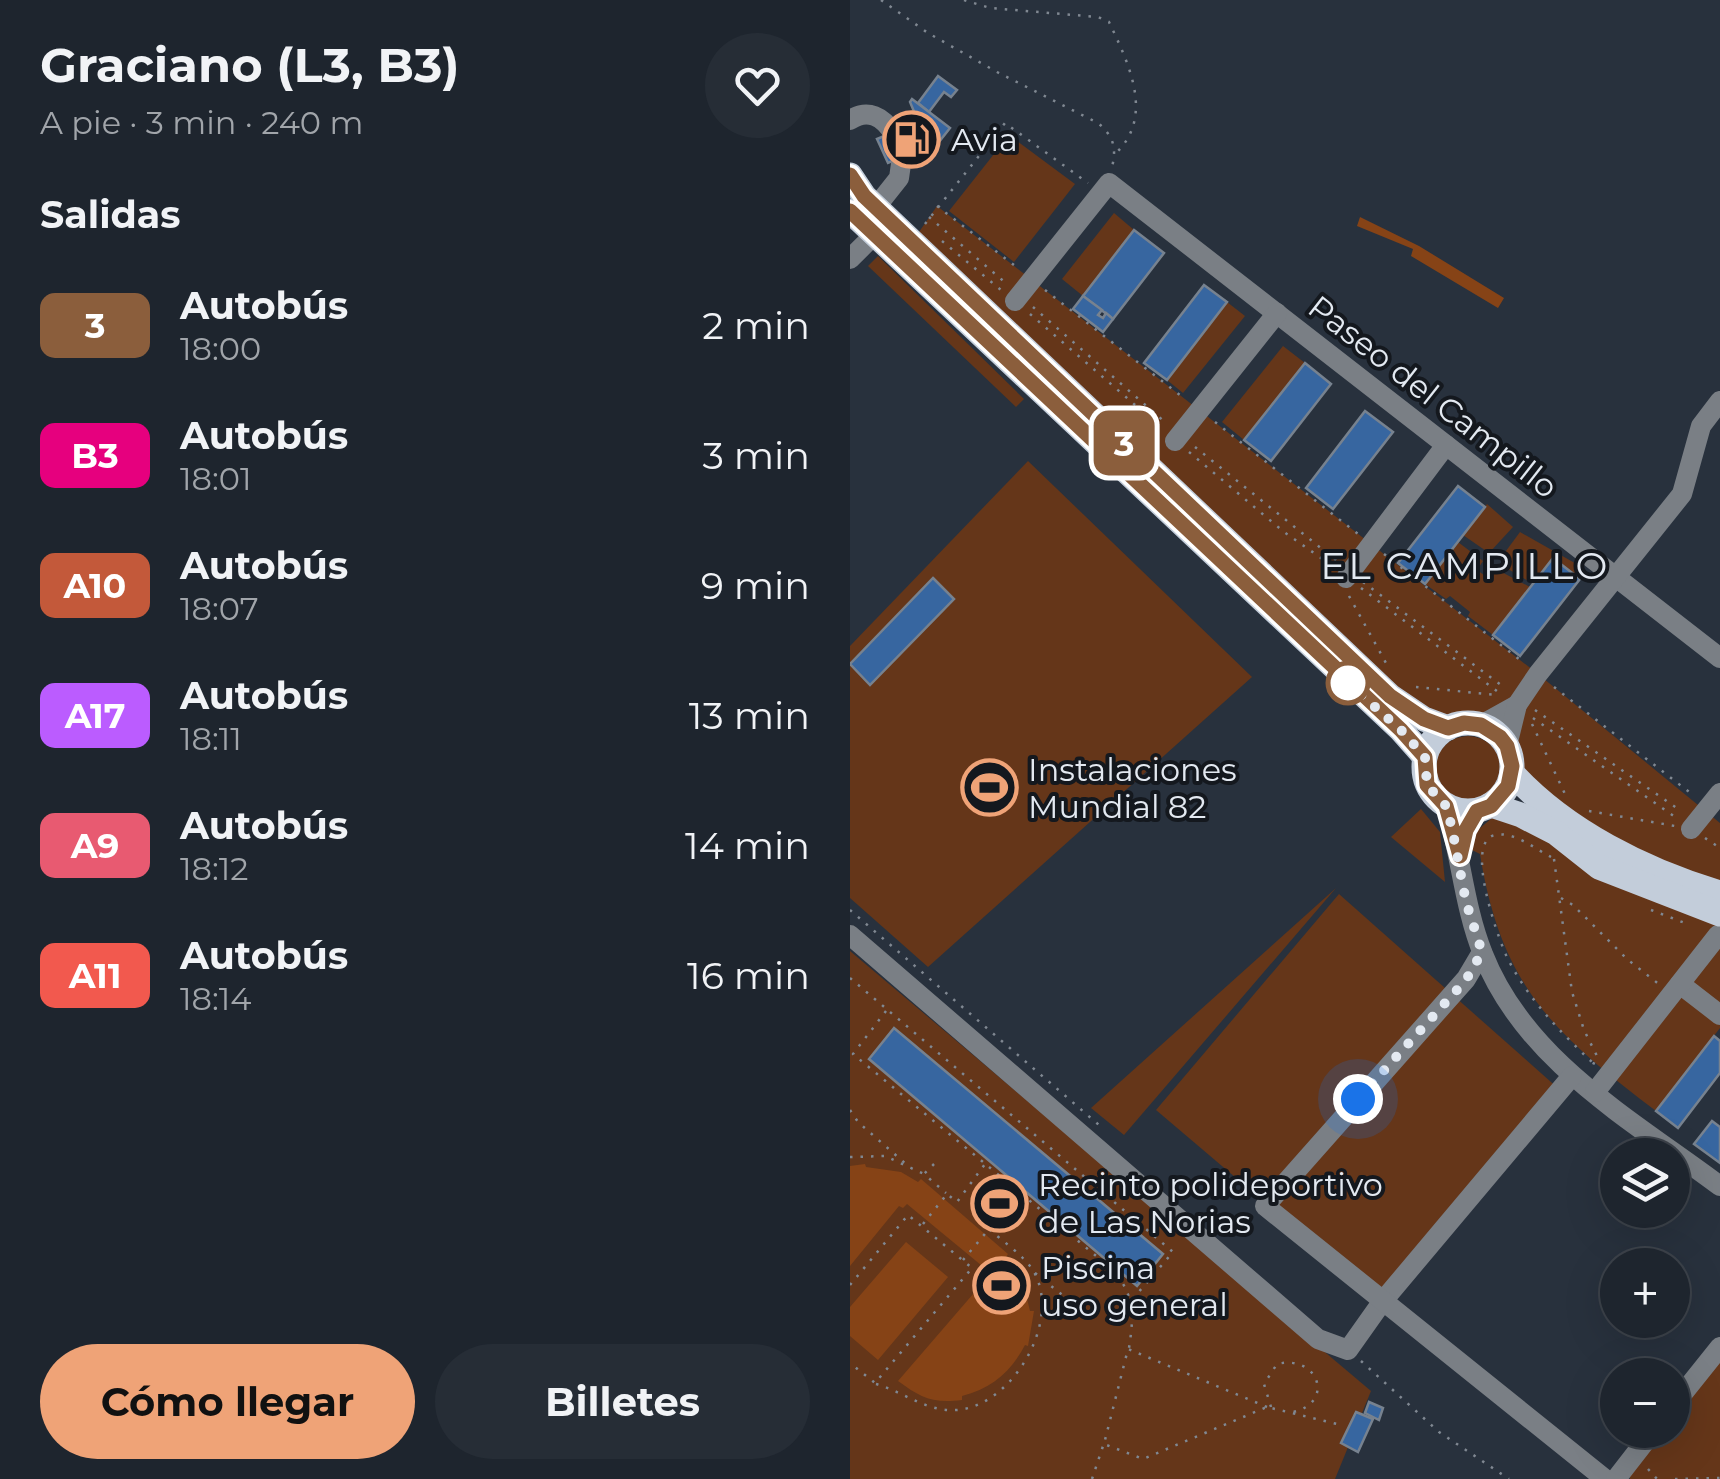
<!DOCTYPE html>
<html lang="es">
<head>
<meta charset="utf-8">
<style>
	:root { --surface:#1e252e; --page:#262d36; --text:#f1f3f6; --muted:#a1a5aa; --line:#3c424a; --accent:#efa377 }
	body { margin:0; font-family:Montserrat,sans-serif; background:var(--page); color:var(--text); height:100vh; display:flex; flex-direction:column; font-size:38px; white-space:nowrap }
	* { box-sizing:border-box; margin:0 }
	p { font-size:32px; color:var(--muted) }
	.icon { flex:none; width:55px; height:55px; fill:none; stroke:currentColor; stroke-width:2; stroke-linecap:round; stroke-linejoin:round }
	.map { position:relative; flex:1; overflow:hidden }
	.details { display:flex; flex-direction:column; background:var(--surface); width:850px }
	.details>* { flex:none }
	.badge { padding:0 20px; border-radius:15px; font-size:35px; line-height:65px }
	.buttons { position:absolute; left:750px; top:1138px; display:grid; gap:20px }
	.buttons a { display:grid; place-items:center; width:90px; height:90px; border-radius:50%; background:var(--surface); box-shadow:0 10px 40px #0002,0 0 0 2px var(--line); font-size:50px }
	.you { position:absolute; width:50px; height:50px; margin:-25px; border:8px solid #fff; border-radius:50%; background:#1a73e8; box-shadow:0 0 0 15px #1a73e833 }
	.map>.badge { position:absolute; translate:-50% -50%; box-shadow:0 0 0 5px #fff }
	h2 { padding:0 40px; font-size:38px; line-height:90px }
	.round { display:grid; place-items:center; flex:none; width:105px; height:105px; border-radius:52px; background:var(--page) }
	.head { display:flex; align-items:center; justify-content:space-between; height:170px; padding:0 40px }
	h1 { font-size:48px; font-weight:700; line-height:75px }
	.button { display:flex; gap:20px; margin-top:auto; padding:20px 40px }
	.button a { flex:1; height:115px; border-radius:60px; background:var(--accent); color:#111; font-size:40px; font-weight:700; line-height:115px; text-align:center }
	.button a+a { background:var(--page); color:var(--text) }
	ul { padding:0; list-style:none }
	li { display:flex; align-items:center; gap:30px; height:130px; padding:0 40px }
	li div { flex:1 }
	li b { display:block; font-size:38px }
	li em { font-style:normal }
	li .badge { min-width:110px; font-weight:700; text-align:center }
	main { display:flex; flex:1; min-height:0 }
	.map>svg:first-child { display:block }
	.green { fill:#653619 }
	.water { fill:#864316 }
	.building { fill:#3766a0; stroke:#77828f; stroke-width:2.5 }
	.lines { fill:none; stroke-linecap:round; stroke-linejoin:round }
	.path { stroke:#808892; stroke-width:2.5; stroke-dasharray:2.5 8; stroke-linecap:butt }
	.minor { stroke:#7a7f85; stroke-width:20 }
	.major { stroke:#c3cdda; stroke-width:25 }
	.line-casing { stroke:#fff; stroke-width:22 }
	.line { stroke:#8b5e3c; stroke-width:15 }
	.walk { stroke:#e3e9f1; stroke-width:10; stroke-dasharray:0 18 }
	.stop-dot { fill:#fff; stroke:#8b5e3c; stroke-width:5 }
	.labels { text-anchor:middle; stroke-width:8; stroke-linejoin:round; paint-order:stroke }
	.poi-label { font-size:32px; fill:#e3e9f1; stroke:#14181e; text-anchor:start }
	.street-label { font-size:32px; fill:#e3e9f1; stroke:#14181e }
	.quarter-label { font-size:38px; letter-spacing:2.5px; fill:#e3e9f1; stroke:#14181e }
</style>
</head>
<body>
<main>
<section class="details">
<div class="head"><div><h1>Graciano (L3, B3)</h1><p>A pie · 3 min · 240 m</p></div><a class="round"><svg class="icon" aria-label="heart" viewBox="0 0 24 24"><path d="M12 20l-8-8c-3-5 5-10 8-4 3-6 11-1 8 4z"/></svg></a></div>
<h2>Salidas</h2>
<ul>
<li><span class="badge" style="background:#8b5e3c;color:#fff">3</span><div><b>Autobús</b><p>18:00</p></div><em>2 min</em></li>
<li><span class="badge" style="background:#e6007e;color:#fff">B3</span><div><b>Autobús</b><p>18:01</p></div><em>3 min</em></li>
<li><span class="badge" style="background:#c3593a;color:#fff">A10</span><div><b>Autobús</b><p>18:07</p></div><em>9 min</em></li>
<li><span class="badge" style="background:#bb5cff;color:#fff">A17</span><div><b>Autobús</b><p>18:11</p></div><em>13 min</em></li>
<li><span class="badge" style="background:#e85a71;color:#fff">A9</span><div><b>Autobús</b><p>18:12</p></div><em>14 min</em></li>
<li><span class="badge" style="background:#f2594e;color:#fff">A11</span><div><b>Autobús</b><p>18:14</p></div><em>16 min</em></li>
</ul>
<div class="button"><a>Cómo llegar</a><a>Billetes</a></div>
</section>
<div class="map">
<svg width="870" height="1479" viewBox="0 0 870 1479">
	<rect width="100%" height="100%" fill="#28313d"/>
	<g class="green">
		<path d="M159,135L225,184L164,262L99,211Z"/>
		<path d="M87,206L688,674L870,823V893L758,848L662,773L657,746L666,707C629,721 613,726 574,719L62,242Z"/>
		<path d="M264,213L284,230L233,296L212,279Z"/>
		<path d="M28,256L174,399L166,407L18,266Z"/>
		<path d="M377,302L395,316L333,393L317,380Z"/>
		<path d="M433,346L455,363L394,440L372,422Z"/>
		<path d="M178,461L402,677L78,967L0,898V646Z"/>
		<path d="M637,504L663,527L639,553L613,535Z"/>
		<path d="M670,532L730,566L725,575L683,584L653,566V555Z"/>
		<path d="M608,542L633,561L627,570L638,578L646,569L680,587L643,635L618,616L620,612L600,596L596,599L575,584Z"/>
		<circle cx="618" cy="769" r="33"/>
		<path d="M571,809L590,832L595,882L541,837Z"/>
		<path d="M642,818L661,821L870,914V1028L806,1111C704,1034 651,986 630,854L618,848L623,834Z"/>
		<path d="M486,888L274,1135L241,1108Z"/>
		<path d="M489,894L710,1090L532,1302L306,1110Z"/>
		<path d="M0,951L521,1391L485,1479H0Z"/>
		<path d="M870,1357V1479H780V1474L813,1430H822L823,1418Z"/>
	</g>
	<g class="water">
		<path d="M510,217L569,246L654,298L648,308L561,256L563,249L507,226Z"/>
		<path d="M15,1164L16,1167L51,1172L68,1182L71,1179L158,1254L156,1257L172,1278L180,1311H184L178,1346L175,1345C161,1372 142,1388 112,1396V1400C82,1404 70,1397 48,1381L136,1279L133,1276L137,1270L57,1204L53,1208L49,1206L0,1266V1166Z"/>
		<path d="M56,1242L98,1277L28,1360L0,1336V1307Z"/>
	</g>
	<g class="building">
		<path d="M88,76L107,90L101,97L94,92L79,112L68,103Z"/>
		<path d="M62,99L100,128L81,152L60,102Z"/>
		<path d="M68,122L79,146L38,163L27,139Z"/>
		<path d="M284,230L314,253L263,319L233,296Z"/>
		<path d="M354,285L377,302L317,380L294,363Z"/>
		<path d="M233,296L252,310L248,315L253,318L256,313L263,319L253,332L223,309Z"/>
		<path d="M455,363L481,384L421,461L394,440Z"/>
		<path d="M515,411L543,432L483,509L456,488Z"/>
		<path d="M608,486L635,507L575,584L548,563Z"/>
		<path d="M703,558L730,579L670,656L643,635Z"/>
		<path d="M83,578L104,599L20,685L0,664Z"/>
		<path d="M44,1028L313,1254L287,1286L19,1059Z"/>
		<path d="M864,1036L870,1041V1073L828,1128L806,1111Z"/>
		<path d="M862,1121L870,1127V1163L844,1144Z"/>
		<path d="M519,1402L533,1408L529,1420L515,1413Z"/>
		<path d="M506,1412L523,1419L508,1452L491,1443Z"/>
	</g>
	<g class="lines">
		<g class="path">
			<path d="M31,0L78,33L147,72L248,123C263,136 267,147 262,167"/>
			<path d="M114,0L140,8L248,17L259,22C278,62 305,116 266,153"/>
			<path d="M87,206L169,269"/>
			<path d="M79,217L158,285"/>
			<path d="M75,224L155,123L238,183"/>
			<path d="M92,241L151,290"/>
			<path d="M195,290L335,399"/>
			<path d="M183,307L316,423"/>
			<path d="M180,314L314,430"/>
			<path d="M365,422L508,534"/>
			<path d="M345,447L487,561"/>
			<path d="M339,452L434,532L481,565"/>
			<path d="M534,554L674,663"/>
			<path d="M513,582L655,688"/>
			<path d="M511,588L652,695"/>
			<path d="M499,596L536,663"/>
			<path d="M566,687L647,695"/>
			<path d="M704,687L843,795"/>
			<path d="M685,710L831,811"/>
			<path d="M683,718L828,819"/>
			<path d="M682,724L715,794"/>
			<path d="M739,811L825,826"/>
			<path d="M855,838L870,848"/>
			<path d="M701,857C685,849 664,831 645,835C614,841 647,935 656,955C676,997 710,1032 743,1063"/>
			<path d="M704,859L722,992L734,1030L747,1056L743,1065"/>
			<path d="M711,898L723,905L777,959L810,985"/>
			<path d="M0,910L249,1125"/>
			<path d="M801,910L840,925"/>
			<path d="M0,978L323,1252L281,1301"/>
			<path d="M36,1011L3,1054L263,1270C285,1296 284,1315 279,1348"/>
			<path d="M0,1110L8,1122L57,1165"/>
			<path d="M0,1157L35,1156L74,1174"/>
			<path d="M84,1164L74,1174L96,1193"/>
			<path d="M73,1224L97,1194L107,1202L135,1164"/>
			<path d="M113,1260L139,1229L132,1223L161,1186"/>
			<path d="M185,1273L226,1306"/>
			<path d="M0,1285L58,1215L122,1268L25,1383L0,1363"/>
			<path d="M511,1361L589,1432L659,1479"/>
			<path d="M26,1384C54,1392 76,1412 107,1410C162,1406 212,1322 184,1272C175,1256 152,1241 139,1229"/>
			<path d="M417,1407L278,1349L254,1444L293,1459L417,1407L491,1425"/>
			<path d="M421,1407L414,1384L427,1364C469,1354 485,1403 443,1412"/>
			<path d="M798,1469L807,1479"/>
			<path d="M242,1479L253,1446"/>
			<path d="M825,1479L870,1478"/>
		</g>
		<g class="minor">
			<path d="M0,120C18,108 33,117 43,133"/>
			<path d="M26,207L49,178L52,157"/>
			<path d="M0,259L25,234"/>
			<path d="M165,301L259,183L870,658"/>
			<path d="M325,441L427,313"/>
			<path d="M496,578L596,445"/>
			<path d="M631,725L667,705"/>
			<path d="M657,746L667,705L688,674L832,494L851,426L870,401"/>
			<path d="M596,806C611,855 614,907 633,954C675,1061 782,1120 870,1186"/>
			<path d="M841,829L870,793"/>
			<path d="M610,855L616,830L627,811"/>
			<path d="M0,935L468,1339L498,1350L532,1302L722,1076"/>
			<path d="M632,952L616,979L415,1206L755,1479"/>
			<path d="M830,984L870,1015"/>
			<path d="M745,1092L868,935"/>
			<path d="M822,1407L870,1347"/>
			<path d="M766,1479L804,1430"/>
		</g>
		<g class="major">
			<path d="M0,175L14,196L540,696L574,719L598,728"/>
			<path d="M0,211L551,730L575,757"/>
			<circle cx="618" cy="767" r="44"/>
			<path d="M662,773C715,831 795,871 870,893"/>
			<path d="M641,805L671,815L706,833L749,867L870,914"/>
		</g>
	</g>
	<g class="lines">
		<defs>
			<path id="line" d="M0,175L14,196L540,696L574,719L598,728L614,723L631,725L650,737L657,746L662,766L658,786L641,806L627,811L616,830L610,856L596,806L577,785L575,757L551,730L0,211"/>
		</defs>
		<use href="#line" class="line-casing"/>
		<use href="#line" class="line"/>
		<path class="walk" d="M498,683L551,730L575,757L577,785L596,806L602,828L616,902L632,952L616,980L508,1099"/>
	</g>
	<defs>
		<symbol id="fuel-ring" viewBox="-11 -11 22 22"><circle r="9.5" fill="#14181e" stroke="#efa377" stroke-width="1.5"/><path d="M-5.5-6h7V0h2V4h1.3V-2.5L3-4.5l.8-.8L6-3V5H2.5V1h-1V6h-7ZM-4.2-4.7v3.2H.2V-4.7Z" fill="#efa377"/></symbol>
		<symbol id="stadium-ring" viewBox="-11 -11 22 22"><circle r="9.5" fill="#14181e" stroke="#efa377" stroke-width="1.5"/><path d="M0-5a6.5 5 0 1 0 0 10a6.5 5 0 1 0 0-10ZM-3.5-1.8h7v3.6h-7Z" fill="#efa377"/></symbol>
	</defs>
	<g fill-rule="evenodd">
		<use href="#fuel-ring" x="30" y="108" width="63" height="63"/>
		<use href="#stadium-ring" x="108" y="756" width="63" height="63"/>
		<use href="#stadium-ring" x="118" y="1172" width="63" height="63"/>
		<use href="#stadium-ring" x="120" y="1254" width="63" height="63"/>
	</g>
	<circle class="stop-dot" cx="498" cy="683" r="20"/>
	<g class="labels">
		<g class="poi-label">
			<text x="101" y="151">Avia</text>
			<text x="178" y="781">Instalaciones<tspan x="178" dy="37">Mundial 82</tspan></text>
			<text x="188" y="1196">Recinto polideportivo<tspan x="188" dy="37">de Las Norias</tspan></text>
			<text x="191" y="1279">Piscina<tspan x="191" dy="37">uso general</tspan></text>
		</g>
		<g class="street-label">
			<text transform="translate(583 397) rotate(38)" y="11">Paseo del Campillo</text>
		</g>
		<g class="quarter-label">
			<text x="615" y="579">EL CAMPILLO</text>
		</g>
	</g>
</svg>
<div class="buttons">
<a><svg class="icon" aria-label="layers" viewBox="0 0 24 24"><path d="M12 4l9 5-9 5-9-5zM3 14l9 5 9-5"/></svg></a>
<a>+</a>
<a>−</a>
</div>
<div class="you" style="left:508px;top:1099px"></div>
<b class="badge" style="left:274px;top:443px;background:#8b5e3c;color:#fff">3</b>
</div>
</main>
</body>
</html>
